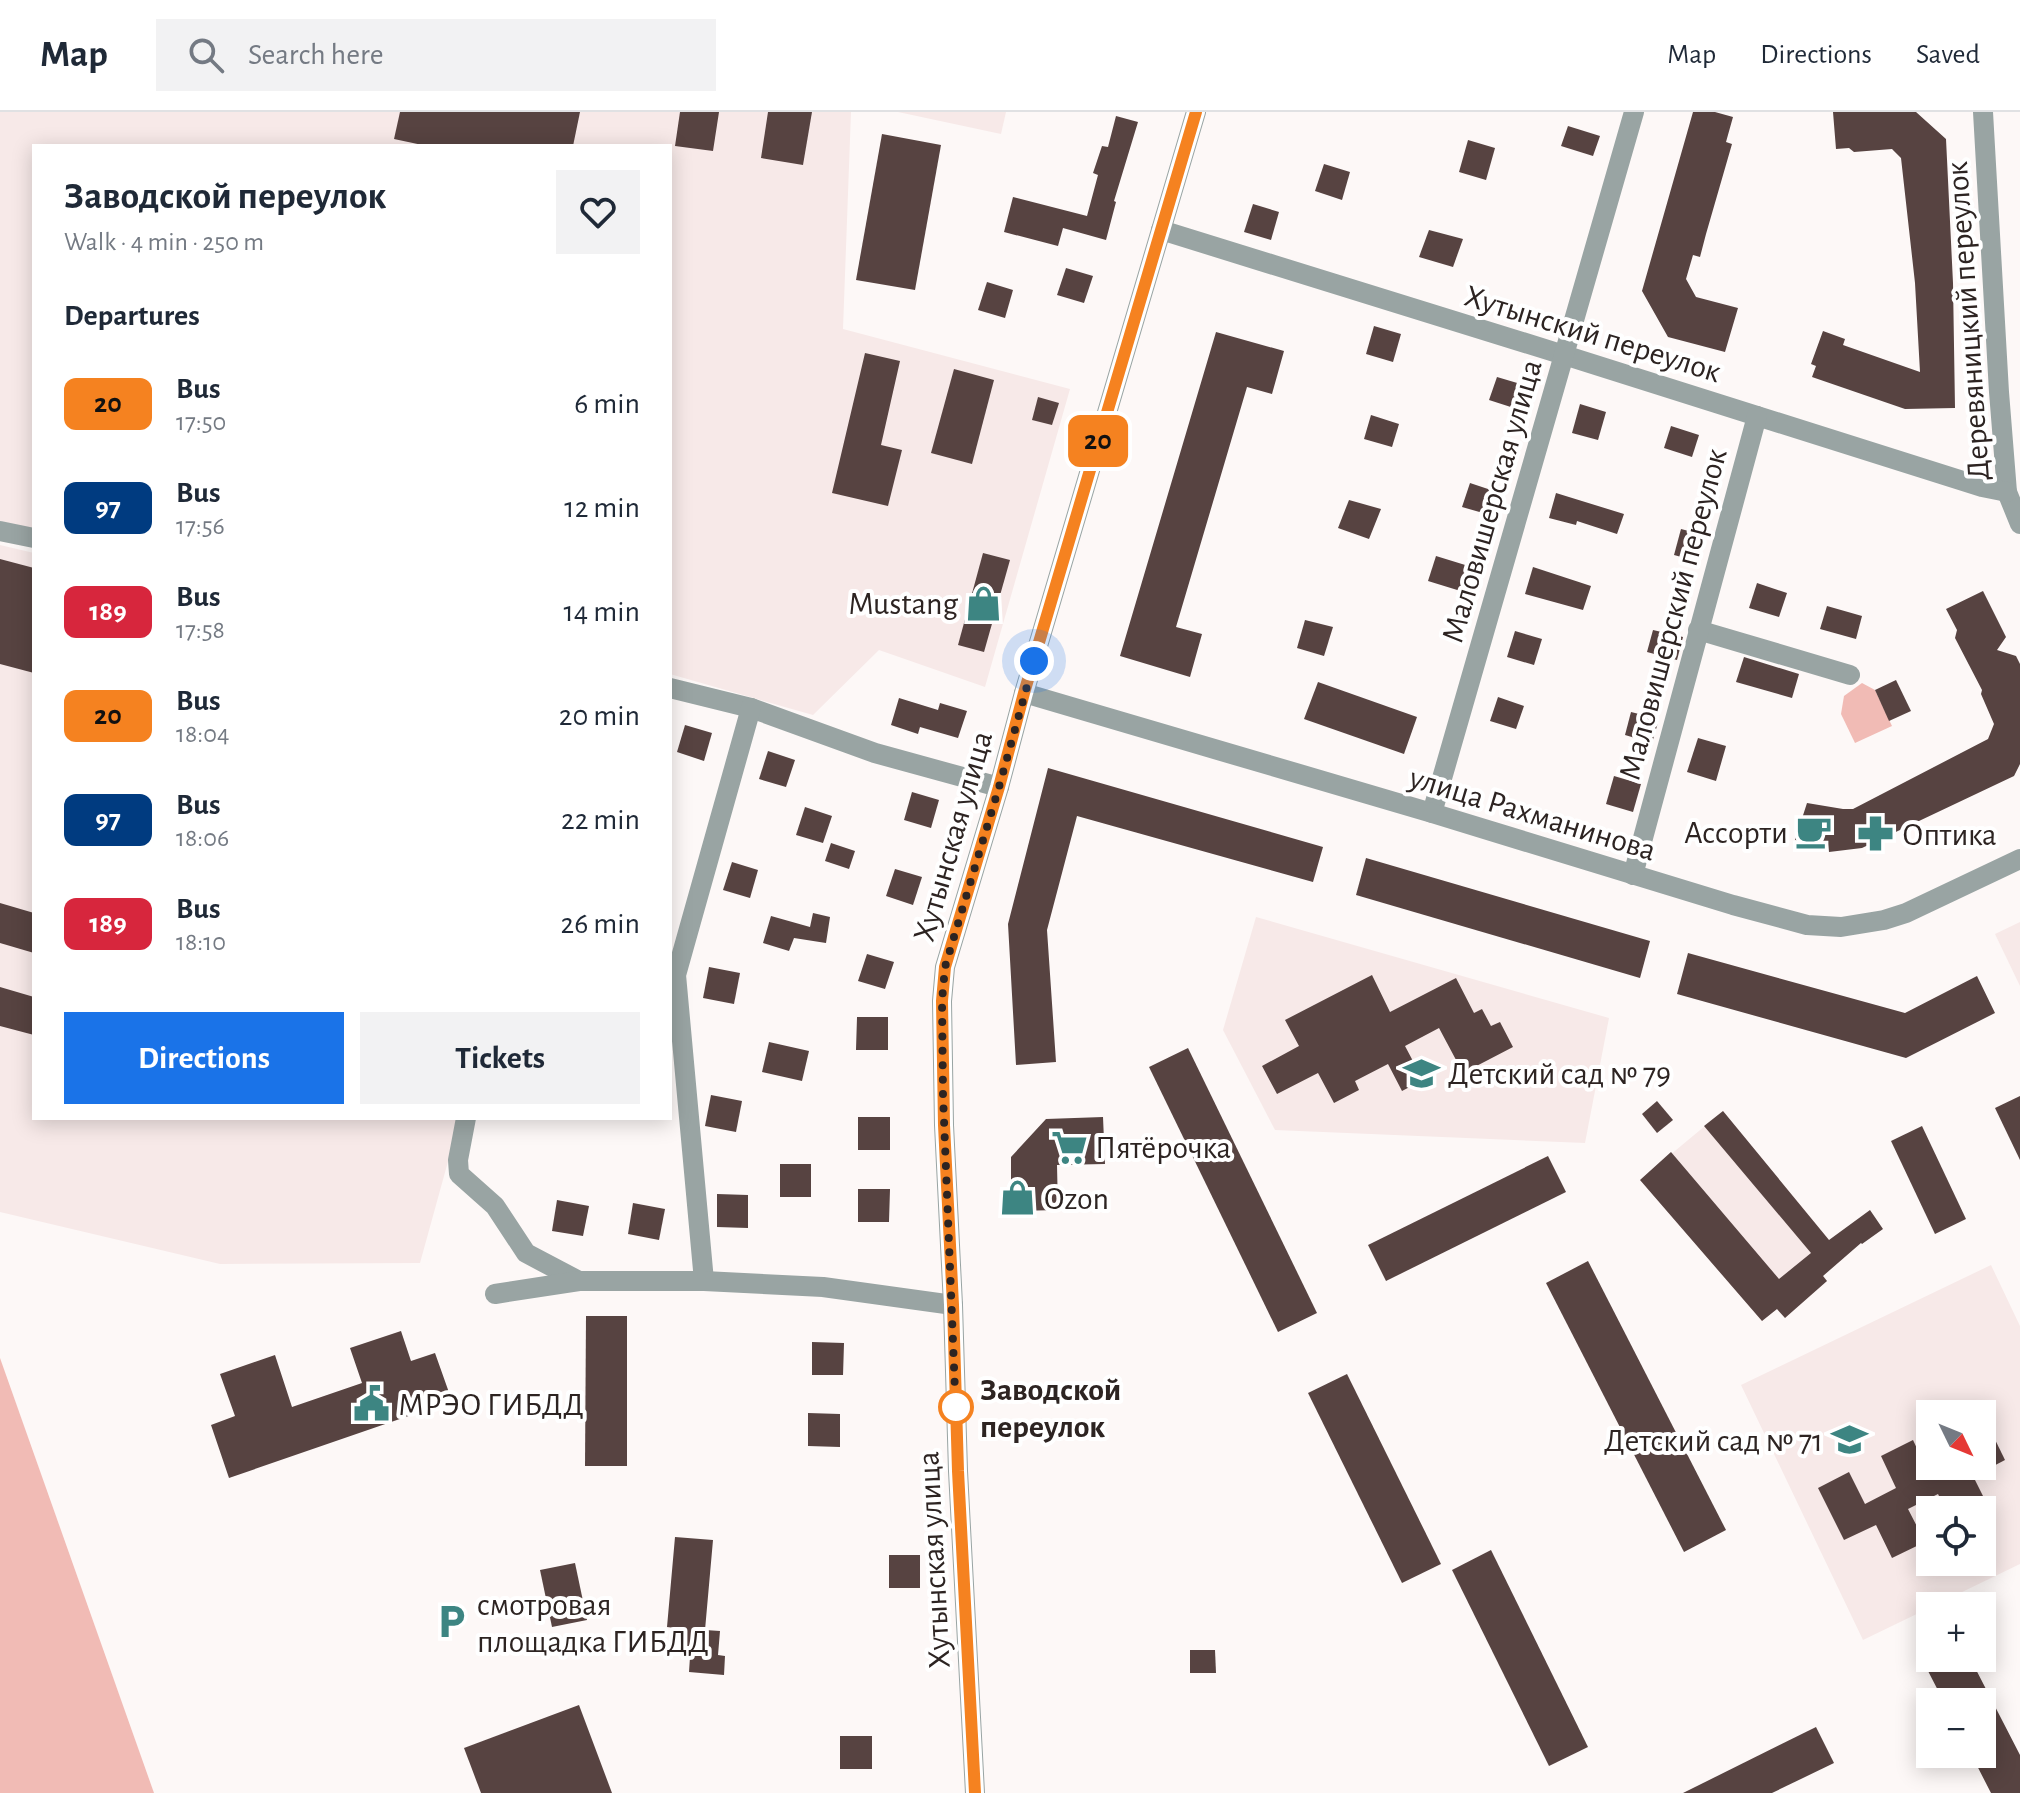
<!DOCTYPE html>
<html lang="en">
<head>
<meta charset="utf-8">
<style>
	:root { --surface:#fff; --page:#f2f2f3; --text:#1f2937; --muted:#747a83; --line:#e0e1e3; --accent:#1a73e8 }
	body { margin:0; font-family:"Alegreya Sans",sans-serif; background:var(--page); color:var(--text); height:100vh; display:flex; flex-direction:column; font-size:30px; white-space:nowrap }
	* { box-sizing:border-box; margin:0 }
	p { font-size:26px; color:var(--muted) }
	.icon { flex:none; width:44px; height:44px; fill:none; stroke:currentColor; stroke-width:2; stroke-linecap:round; stroke-linejoin:round }
	.map { position:relative; flex:1; overflow:hidden }
	.sheet { position:absolute; left:32px; top:32px; width:640px; height:976px; display:flex; flex-direction:column; background:var(--surface); border-radius:0px; box-shadow:0 4px 20px #0003 }
	.sheet>* { flex:none }
	.badge { padding:0 16px; border-radius:12px; font-size:28px; line-height:52px }
	.needle { width:52px; rotate:133deg }
	.controls { position:absolute; left:1916px; top:1288px; display:grid; gap:16px }
	.controls a { display:grid; place-items:center; width:80px; height:80px; border-radius:0px; background:var(--surface); box-shadow:0 4px 20px #0003; font-size:40px }
	.you { position:absolute; width:40px; height:40px; margin:-20px; border:6px solid #fff; border-radius:50%; background:#1a73e8; box-shadow:0 0 0 12px #1a73e833 }
	.map>.badge { position:absolute; translate:-50% -50%; box-shadow:0 0 0 4px #fff }
	h2 { padding:0 32px; font-size:30px; line-height:72px }
	.round { display:grid; place-items:center; flex:none; width:84px; height:84px; border-radius:0px; background:var(--page) }
	.summary { display:flex; align-items:center; justify-content:space-between; height:136px; padding:0 32px }
	h1 { font-size:38px; font-weight:600; line-height:60px }
	.action { display:flex; gap:16px; margin-top:auto; padding:16px 32px }
	.action a { flex:1; height:92px; border-radius:0px; background:var(--accent); color:#fff; font-size:32px; font-weight:600; line-height:92px; text-align:center }
	.action a+a { background:var(--page); color:var(--text) }
	ul { padding:0; list-style:none }
	li { display:flex; align-items:center; gap:24px; height:104px; padding:0 32px }
	li div { flex:1 }
	li b { display:block; font-size:30px }
	li em { font-style:normal }
	li .badge { min-width:88px; font-weight:700; text-align:center }
	header { display:flex; align-items:center; gap:48px; box-sizing:border-box; height:112px; padding:0 40px; background:var(--surface); border-bottom:2px solid var(--line) }
	header strong { font-size:38px }
	nav { display:flex; gap:44px; margin-inline-start:auto; font-size:28px }
	.search { width:560px; height:72px; background:var(--page); display:flex; align-items:center; gap:20px; box-sizing:border-box; padding:0 28px; border-radius:0px; color:var(--muted); font-size:30px }
	.map>svg:first-child { display:block }
	.built { fill:#f7e9e8; fill-rule:evenodd }
	.green { fill:#f1bbb5 }
	.building { fill:#574341 }
	.lines { fill:none; stroke-linecap:round; stroke-linejoin:round }
	.minor { stroke:#99a4a3; stroke-width:20 }
	.tertiary { stroke:#99a4a3; stroke-width:20 }
	.line-casing { stroke:#fff; stroke-width:18 }
	.line { stroke:#f58220; stroke-width:12 }
	.walk { stroke:#2d2422; stroke-width:8; stroke-dasharray:0 14.4 }
	.stop-dot { fill:#fff; stroke:#f58220; stroke-width:4 }
	.labels { text-anchor:middle; stroke-width:8; stroke-linejoin:round; paint-order:stroke }
	.street-label { font-size:32px; fill:#2d2422; stroke:#fff }
	.poi-label { font-size:32px; fill:#2d2422; stroke:#fff; text-anchor:start }
	.stop-label { font-size:32px; font-weight:bold; fill:#2d2422; stroke:#fff; text-anchor:start }
</style>
</head>
<body>
<header>
<strong>Map</strong>
<div class="search"><svg class="icon" aria-label="search" viewBox="0 0 24 24"><circle cx="10" cy="10" r="6"/><path d="M15 15l6 6"/></svg>Search here</div>
<nav><a>Map</a><a>Directions</a><a>Saved</a></nav>
</header>
<div class="map">
<svg width="2020" height="1681" viewBox="0 0 2020 1681">
	<rect width="100%" height="100%" fill="#fdf8f7"/>
	<g class="built">
		<path d="M0,0H851L843,217L1070,277L985,575L879,538L813,603L670,562V34H34V417L0,409Z"/>
		<path d="M898,0H1006L1001,22Z"/>
		<path d="M0,433L34,441V1006H460L420,1151L220,1152L0,1100Z"/>
		<path d="M1256,805L1609,906L1585,1031L1275,1018L1223,918Z"/>
		<path d="M2020,810V874L1995,822Z"/>
		<path d="M1723,999L1844,1146L1823,1163L1827,1169L1785,1206L1777,1197L1762,1209L1640,1068Z"/>
		<path d="M1991,1153L2020,1214V1452L1863,1528L1741,1273ZM1930,1302H1982V1354H1930ZM1930,1398H1982V1450H1930Z"/>
	</g>
	<g class="green">
		<path d="M1862,571L1875,578L1892,614L1855,631L1841,602L1844,584Z"/>
		<path d="M0,1246L154,1681H0Z"/>
	</g>
	<g class="building">
		<path d="M400,0H580L573,34H427L394,27Z"/>
		<path d="M680,0H719L713,39L675,34Z"/>
		<path d="M768,0H812L803,53L761,46Z"/>
		<path d="M1693,0H1715L1733,5L1726,30L1732,32L1706,122L1700,145L1693,143L1686,167L1696,185L1738,196L1725,240L1668,225L1642,179Z"/>
		<path d="M1833,0H1916L1946,27L1953,171L1955,296L1905,297L1812,265L1816,254L1811,252L1823,219L1845,227L1843,233L1920,260L1915,171L1901,46L1892,37L1854,40L1849,36L1836,37Z"/>
		<path d="M1116,4L1138,10L1114,89L1116,90L1106,128L1063,116L1058,134L1004,120L1013,85L1087,104L1098,63L1093,61L1102,34L1108,35Z"/>
		<path d="M1568,14L1600,24L1593,44L1561,34Z"/>
		<path d="M882,22L941,33L915,178L856,168Z"/>
		<path d="M1468,28L1495,36L1486,68L1459,60Z"/>
		<path d="M1324,52L1350,60L1342,88L1315,79Z"/>
		<path d="M1253,92L1279,100L1271,128L1244,120Z"/>
		<path d="M1429,118L1463,127L1453,155L1419,145Z"/>
		<path d="M1066,156L1093,164L1084,191L1057,183Z"/>
		<path d="M987,170L1013,178L1005,206L978,198Z"/>
		<path d="M1374,214L1401,222L1393,250L1366,242Z"/>
		<path d="M1216,220L1284,239L1272,282L1247,275L1176,515L1202,522L1190,565L1120,544Z"/>
		<path d="M865,241L900,249L881,333L902,338L888,394L832,381Z"/>
		<path d="M954,257L994,268L972,352L931,341Z"/>
		<path d="M1497,265L1524,273L1517,297L1489,288Z"/>
		<path d="M1038,285L1059,291L1052,313L1032,308Z"/>
		<path d="M1580,292L1606,300L1598,328L1572,321Z"/>
		<path d="M1371,303L1399,312L1392,335L1364,327Z"/>
		<path d="M1671,314L1699,323L1692,345L1664,336Z"/>
		<path d="M1470,371L1497,380L1490,403L1462,395Z"/>
		<path d="M1556,381L1624,402L1617,422L1577,409L1576,413L1549,406Z"/>
		<path d="M1349,388L1381,397L1369,427L1338,416Z"/>
		<path d="M1681,417L1704,423L1696,449L1674,443Z"/>
		<path d="M983,441L1010,448L984,540L958,533Z"/>
		<path d="M1436,444L1475,456L1467,481L1428,469Z"/>
		<path d="M0,447L34,456V561L0,552Z"/>
		<path d="M1533,455L1591,474L1583,498L1525,482Z"/>
		<path d="M1757,471L1787,481L1779,505L1749,496Z"/>
		<path d="M1983,479L2006,525L1997,538L2016,544L2020,552V652L2014,664L1862,736L1829,740L1828,732L1795,728L1807,691L1843,697H1853L1988,627L1994,612L1981,582L1982,578L1955,526L1957,518L1946,497Z"/>
		<path d="M1827,494L1862,504L1856,527L1820,517Z"/>
		<path d="M1305,508L1333,515L1324,544L1297,536Z"/>
		<path d="M1653,518L1683,525L1677,548L1647,540Z"/>
		<path d="M1515,519L1542,527L1534,553L1507,545Z"/>
		<path d="M1744,545L1799,562L1792,586L1736,570Z"/>
		<path d="M1896,568L1911,599L1889,609L1875,578Z"/>
		<path d="M1318,570L1417,605L1404,642L1304,607Z"/>
		<path d="M1498,585L1524,594L1516,617L1490,609Z"/>
		<path d="M899,586L938,598L940,591L967,599L958,626L920,615L918,622L891,613Z"/>
		<path d="M1631,600L1659,607L1652,631L1625,623Z"/>
		<path d="M685,613L712,621L704,649L677,640Z"/>
		<path d="M1698,626L1726,634L1716,669L1687,660Z"/>
		<path d="M768,639L795,648L786,675L759,667Z"/>
		<path d="M1048,656L1323,735L1313,770L1077,704L1047,818L1056,950L1016,953L1008,812Z"/>
		<path d="M1614,664L1641,672L1633,700L1606,692Z"/>
		<path d="M912,680L939,688L931,716L904,708Z"/>
		<path d="M805,695L832,704L823,731L796,723Z"/>
		<path d="M831,731L855,739L849,757L825,749Z"/>
		<path d="M1366,746L1650,829L1640,866L1356,783Z"/>
		<path d="M732,750L758,758L750,786L723,778Z"/>
		<path d="M895,757L922,765L913,793L886,784Z"/>
		<path d="M0,791L34,801V841L0,831Z"/>
		<path d="M813,801L830,805L826,831L794,826L789,839L763,831L771,804L810,815Z"/>
		<path d="M1688,841L1905,901L1977,864L1995,901L1906,946L1677,882Z"/>
		<path d="M867,842L894,850L885,877L858,869Z"/>
		<path d="M709,855L740,861L734,892L703,886Z"/>
		<path d="M1372,863L1390,900L1456,866L1474,901L1482,897L1491,914L1500,910L1513,935L1463,961L1439,916L1405,934L1423,968L1402,979L1388,952L1355,969L1359,978L1334,991L1318,961L1277,982L1262,954L1299,934L1285,908Z"/>
		<path d="M0,875L34,885V923L0,914Z"/>
		<path d="M857,905H888V938H856Z"/>
		<path d="M769,930L809,939L802,969L762,960Z"/>
		<path d="M1188,936L1317,1201L1278,1220L1149,955Z"/>
		<path d="M711,983L742,989L736,1020L705,1014Z"/>
		<path d="M2020,984V1048L1995,996Z"/>
		<path d="M1657,989L1673,1008L1657,1021L1642,1002Z"/>
		<path d="M1723,999L1829,1128L1870,1098L1883,1117L1862,1132L1861,1131L1823,1164L1827,1169L1785,1206L1777,1197L1762,1209L1640,1068L1671,1040L1779,1167L1811,1141L1704,1014Z"/>
		<rect x="858" y="1005" width="32" height="33"/>
		<path d="M1103,1005L1105,1052L1057,1053L1058,1098L1011,1099V1045L1046,1007Z"/>
		<path d="M1922,1014L1966,1107L1935,1122L1891,1029Z"/>
		<path d="M1548,1044L1566,1080L1386,1169L1368,1133Z"/>
		<rect x="780" y="1052" width="31" height="33"/>
		<path d="M858,1077H890L889,1110H858Z"/>
		<path d="M717,1082L748,1083V1116L717,1115Z"/>
		<path d="M557,1088L589,1094L583,1124L552,1119Z"/>
		<path d="M633,1091L665,1097L659,1128L628,1122Z"/>
		<path d="M1588,1149L1726,1418L1684,1440L1546,1171Z"/>
		<path d="M586,1204H627V1354H585Z"/>
		<path d="M401,1219L411,1249L435,1241L452,1289L229,1366L211,1313L235,1304L220,1262L275,1243L292,1295L362,1271L350,1236Z"/>
		<path d="M812,1230L844,1231L843,1263H812Z"/>
		<path d="M1347,1262L1441,1452L1402,1471L1308,1281Z"/>
		<path d="M808,1301L840,1302V1335L808,1334Z"/>
		<path d="M1982,1301L2005,1348L1982,1360Z"/>
		<path d="M1913,1328L1928,1360L1940,1354H1968L1990,1398H1946L1938,1382L1908,1397L1925,1430L1892,1446L1876,1413L1844,1428L1818,1376L1849,1360L1865,1392L1896,1376L1881,1344Z"/>
		<path d="M675,1425L713,1428L705,1518L720,1519L718,1543L725,1544L724,1563L689,1560L690,1545L681,1544L682,1532L674,1531L675,1516L667,1515Z"/>
		<path d="M1491,1438L1588,1635L1549,1654L1452,1458Z"/>
		<rect x="889" y="1443" width="31" height="33"/>
		<path d="M575,1451L587,1508L552,1515L540,1458Z"/>
		<path d="M1190,1538H1215L1216,1561H1190Z"/>
		<path d="M1953,1546H1970L2020,1643V1681H1991L1971,1642H1982V1590H1944L1928,1559Z"/>
		<path d="M579,1593L612,1681H481L464,1636Z"/>
		<path d="M1816,1615L1834,1651L1772,1681H1683Z"/>
		<rect x="840" y="1624" width="32" height="33"/>
	</g>
	<g class="lines">
		<g class="minor">
			<path d="M1983,0L1999,280L2007,380L2020,412"/>
			<path d="M1161,118L1564,243L1982,375L2007,380"/>
			<path d="M0,419L34,426"/>
			<path d="M1698,518L1850,563"/>
			<path d="M670,576L751,596L875,641L999,675"/>
			<path d="M1432,701L1634,0"/>
			<path d="M1633,763L1757,304"/>
			<path d="M466,1006L458,1048L459,1062L495,1094L526,1141L579,1169"/>
			<path d="M704,1169L676,863L751,596"/>
			<path d="M495,1182L579,1169H704L823,1175L953,1193"/>
		</g>
		<g class="tertiary">
			<path d="M1024,581L1432,701L1733,793L1807,813L1841,815L1884,808L1906,801L2020,747"/>
			<path d="M975,1681L958,1359L953,1193L944,1013L942,889L945,855L999,675L1024,581L1196,0"/>
		</g>
	</g>
	<g class="lines">
		<defs>
			<path id="line" d="M975,1681L958,1359L953,1193L944,1013L942,889L945,855L999,675L1024,581L1196,0"/>
		</defs>
		<use href="#line" class="line-casing"/>
		<use href="#line" class="line"/>
		<path class="walk" d="M956,1295V1304L943,983L942,889L945,855L999,675L1034,549"/>
	</g>
	<defs>
		<symbol id="shop-bare" viewBox="-9 -9 18 18"><path d="M-5-2.5h2.3a2.7 3.5 0 0 1 5.4 0H5L5.5 6h-11ZM-1.5-2.5h3a1.5 2.3 0 0 0-3 0Z" fill="#3d8582" stroke="#fff" stroke-width="2.5" paint-order="stroke"/></symbol>
		<symbol id="cafe-bare" viewBox="-9 -9 18 18"><path d="M-5.5-4.5H6V0H3Q3 3.5 0 3.5H-2.5Q-5.5 3.5-5.5 0ZM3-3.2v2h1.7v-2ZM-6 4.5H4V6H-6Z" fill="#3d8582" stroke="#fff" stroke-width="2.5" paint-order="stroke"/></symbol>
		<symbol id="pharmacy-bare" viewBox="-9 -9 18 18"><path d="M-2-6h4v4h4v4h-4v4h-4v-4h-4v-4h4Z" fill="#3d8582" stroke="#fff" stroke-width="2.5" paint-order="stroke"/></symbol>
		<symbol id="school-bare" viewBox="-9 -9 18 18"><path d="M0-5L7-2L0 1L-7-2ZM-4 1L0 2.5L4 1V4Q0 6-4 4Z" fill="#3d8582" stroke="#fff" stroke-width="2.5" paint-order="stroke"/></symbol>
		<symbol id="supermarket-bare" viewBox="-9 -9 18 18"><path d="M-6-5.5h2.5l.6 2H6L4.5 2H-2.5L-4.4-4H-6ZM-1.5 3.2a1.3 1.3 0 1 0 .1 0ZM3 3.2a1.3 1.3 0 1 0 .1 0Z" fill="#3d8582" stroke="#fff" stroke-width="2.5" paint-order="stroke"/></symbol>
		<symbol id="civic-bare" viewBox="-9 -9 18 18"><path d="M-.6-6.5H3V-4.5H.6V-3L4-1V1h2V6H-6V1h2V-1L-.6-3ZM-1.2 2.5V6h2.4V2.5Z" fill="#3d8582" stroke="#fff" stroke-width="2.5" paint-order="stroke"/></symbol>
		<symbol id="parking-bare" viewBox="-9 -9 18 18"><path d="M-3.5-5.5H1a3.5 3.5 0 0 1 0 7H-1V5.5H-3.5ZM-1-3.4V-.6H.8a1.4 1.4 0 0 0 0-2.8Z" fill="#3d8582" stroke="#fff" stroke-width="2.5" paint-order="stroke"/></symbol>
	</defs>
	<g fill-rule="evenodd">
		<use href="#shop-bare" x="958" y="466" width="51" height="51"/>
		<use href="#cafe-bare" x="1788" y="694" width="51" height="51"/>
		<use href="#pharmacy-bare" x="1850" y="696" width="51" height="51"/>
		<use href="#school-bare" x="1396" y="936" width="51" height="51"/>
		<use href="#supermarket-bare" x="1044" y="1010" width="51" height="51"/>
		<use href="#shop-bare" x="992" y="1060" width="51" height="51"/>
		<use href="#civic-bare" x="346" y="1266" width="51" height="51"/>
		<use href="#school-bare" x="1824" y="1302" width="51" height="51"/>
		<use href="#parking-bare" x="426" y="1484" width="51" height="51"/>
	</g>
	<circle class="stop-dot" cx="956" cy="1295" r="16"/>
	<g class="labels">
		<g class="street-label">
			<text transform="translate(1967 209) rotate(-94)" y="11">Деревяницкий переулок</text>
			<text transform="translate(1593 221) rotate(17)" y="11">Хутынский переулок</text>
			<text transform="translate(1491 389) rotate(-74)" y="11">Маловишерская улица</text>
			<text transform="translate(1672 502) rotate(-75)" y="11">Маловишерский переулок</text>
			<text transform="translate(1533 701) rotate(17)" y="11">улица Рахманинова</text>
			<text transform="translate(952 724) rotate(-74)" y="11">Хутынская улица</text>
			<text transform="translate(933 1448) rotate(-93)" y="11">Хутынская улица</text>
		</g>
		<g class="poi-label">
			<text x="958" y="502" text-anchor="end">Mustang</text>
			<text x="1788" y="731" text-anchor="end">Ассорти</text>
			<text x="1902" y="733">Оптика</text>
			<text x="1448" y="972">Детский сад № 79</text>
			<text x="1095" y="1046">Пятёрочка</text>
			<text x="1044" y="1097">Ozon</text>
			<text x="398" y="1303">МРЭО ГИБДД</text>
			<text x="1823" y="1339" text-anchor="end">Детский сад № 71</text>
			<text x="477" y="1503">смотровая<tspan x="477" dy="37">площадка ГИБДД</tspan></text>
		</g>
		<g class="stop-label">
			<text x="980" y="1288">Заводской<tspan x="980" dy="37">переулок</tspan></text>
		</g>
	</g>
</svg>
<div class="controls">
<a><svg class="needle" viewBox="-14 -14 28 28"><path d="M0-13l5 13h-10z" fill="#e53935"/><path d="M0 13l5-13h-10z" fill="#747a83"/></svg></a>
<a><svg class="icon" aria-label="locate" viewBox="0 0 24 24"><circle cx="12" cy="12" r="6"/><path d="M12 2v4M12 18v4M2 12h4M18 12h4"/></svg></a>
<a>+</a>
<a>−</a>
</div>
<div class="you" style="left:1034px;top:549px"></div>
<b class="badge" style="left:1098px;top:329px;background:#f58220;color:#111">20</b>
<section class="sheet">
<div class="summary"><div><h1>Заводской переулок</h1><p>Walk · 4 min · 250 m</p></div><a class="round"><svg class="icon" aria-label="heart" viewBox="0 0 24 24"><path d="M12 20l-8-8c-3-5 5-10 8-4 3-6 11-1 8 4z"/></svg></a></div>
<h2>Departures</h2>
<ul>
<li><span class="badge" style="background:#f58220;color:#111">20</span><div><b>Bus</b><p>17:50</p></div><em>6 min</em></li>
<li><span class="badge" style="background:#003b80;color:#fff">97</span><div><b>Bus</b><p>17:56</p></div><em>12 min</em></li>
<li><span class="badge" style="background:#d7263d;color:#fff">189</span><div><b>Bus</b><p>17:58</p></div><em>14 min</em></li>
<li><span class="badge" style="background:#f58220;color:#111">20</span><div><b>Bus</b><p>18:04</p></div><em>20 min</em></li>
<li><span class="badge" style="background:#003b80;color:#fff">97</span><div><b>Bus</b><p>18:06</p></div><em>22 min</em></li>
<li><span class="badge" style="background:#d7263d;color:#fff">189</span><div><b>Bus</b><p>18:10</p></div><em>26 min</em></li>
</ul>
<div class="action"><a>Directions</a><a>Tickets</a></div>
</section>
</div>
</body>
</html>
